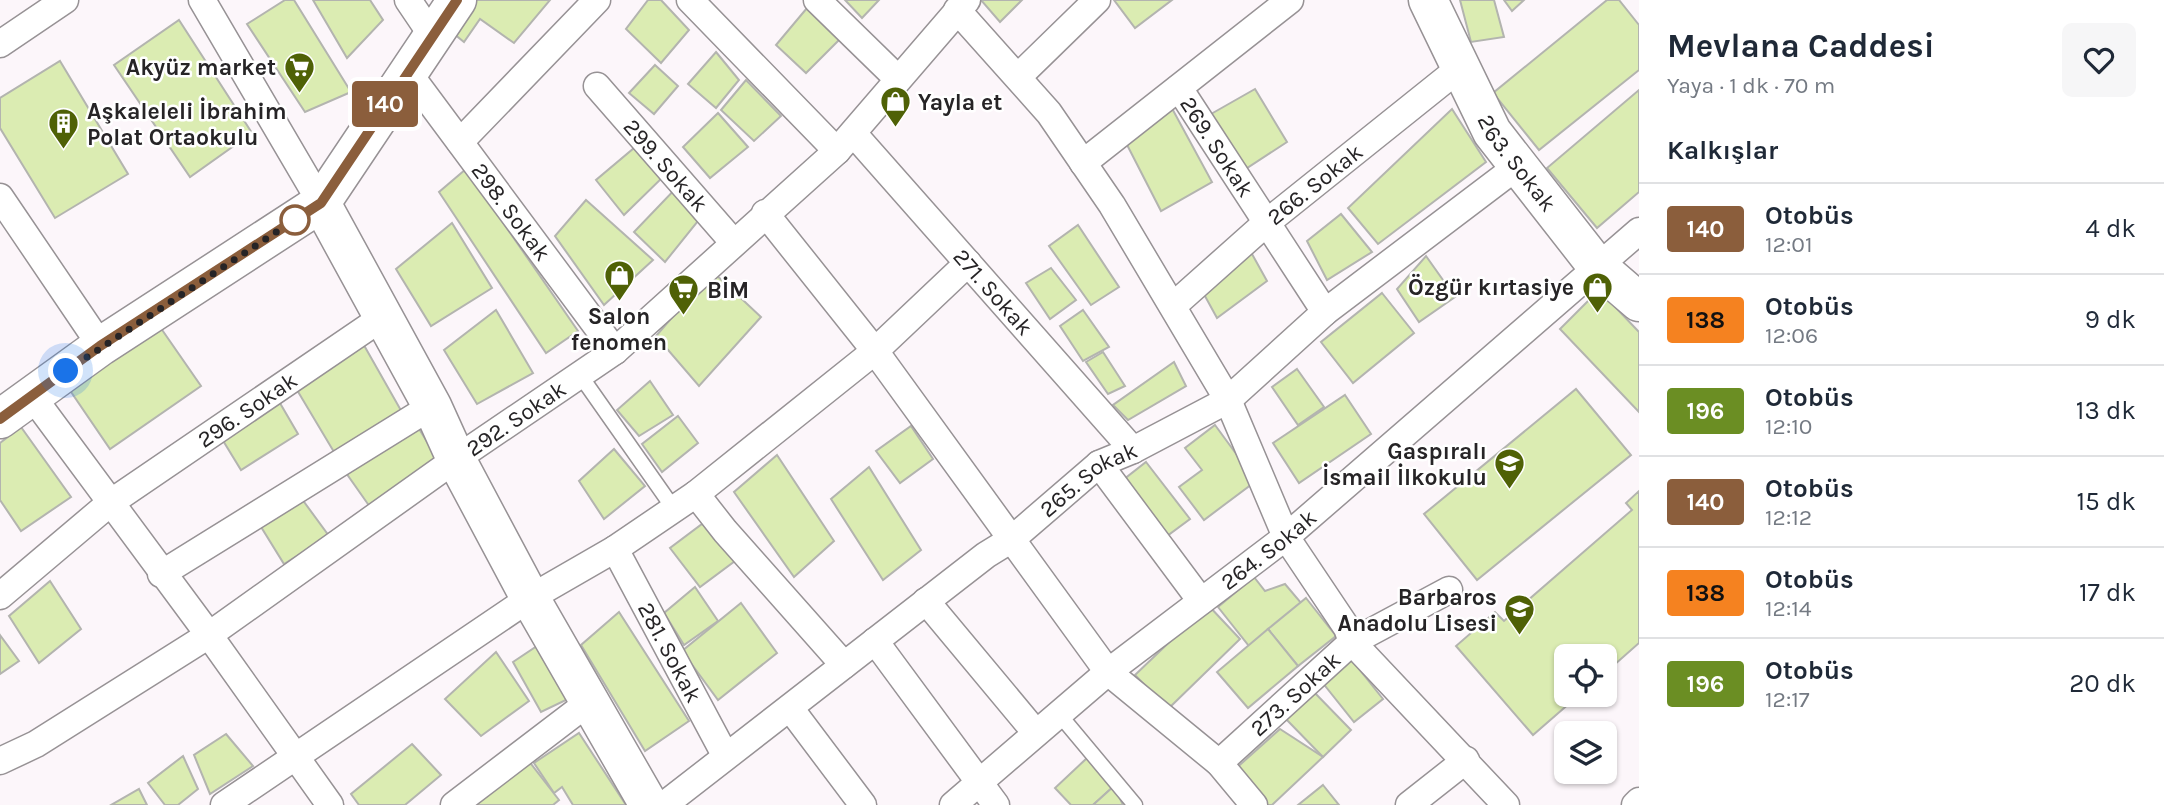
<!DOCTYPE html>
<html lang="tr">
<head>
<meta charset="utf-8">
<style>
	:root { --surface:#fff; --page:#f6f6f7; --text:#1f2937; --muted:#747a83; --line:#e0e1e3 }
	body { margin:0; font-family:Karla,sans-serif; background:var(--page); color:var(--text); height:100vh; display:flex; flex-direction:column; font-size:26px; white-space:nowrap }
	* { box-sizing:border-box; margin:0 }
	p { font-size:23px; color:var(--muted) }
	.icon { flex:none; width:38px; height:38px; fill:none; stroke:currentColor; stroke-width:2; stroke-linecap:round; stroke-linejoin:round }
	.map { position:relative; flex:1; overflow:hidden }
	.drawer { display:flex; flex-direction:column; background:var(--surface); width:525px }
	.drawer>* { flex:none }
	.badge { padding:0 14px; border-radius:5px; font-size:24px; line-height:46px }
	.controls { position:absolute; left:1554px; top:644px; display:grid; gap:14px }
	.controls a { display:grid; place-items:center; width:63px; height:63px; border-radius:10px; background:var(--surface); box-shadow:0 2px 5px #0004; font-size:35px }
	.you { position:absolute; width:35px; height:35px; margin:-18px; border:5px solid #fff; border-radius:50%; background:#1a73e8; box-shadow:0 0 0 10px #1a73e833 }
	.map>.badge { position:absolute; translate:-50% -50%; box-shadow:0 0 0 4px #fff }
	h2 { padding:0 28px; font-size:26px; line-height:63px }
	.round { display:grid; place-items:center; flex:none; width:74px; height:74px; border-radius:10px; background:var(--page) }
	.head { display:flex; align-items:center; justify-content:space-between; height:119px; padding:0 28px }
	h1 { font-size:33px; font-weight:700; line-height:52px }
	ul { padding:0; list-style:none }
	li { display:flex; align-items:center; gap:21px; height:91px; padding:0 28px; border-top:2px solid var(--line) }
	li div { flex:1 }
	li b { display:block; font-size:26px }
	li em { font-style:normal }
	li .badge { min-width:77px; font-weight:700; text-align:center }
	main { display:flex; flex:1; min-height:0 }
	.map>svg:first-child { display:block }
	.building { fill:#dbecb2; stroke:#b3b4af; stroke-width:2 }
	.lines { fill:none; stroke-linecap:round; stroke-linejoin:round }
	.lane-casing { stroke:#979295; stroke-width:17 }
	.street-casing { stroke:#979295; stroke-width:29 }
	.secondary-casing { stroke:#979295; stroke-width:41 }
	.lane { stroke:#fff; stroke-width:14 }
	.street { stroke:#fff; stroke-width:26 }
	.secondary { stroke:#fff; stroke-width:38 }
	.line-casing { stroke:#fff; stroke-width:16 }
	.line { stroke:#8b5e3c; stroke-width:10 }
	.walk { stroke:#262426; stroke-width:7; stroke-dasharray:0 12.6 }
	.stop-dot { fill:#fff; stroke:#8b5e3c; stroke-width:3.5 }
	.labels { text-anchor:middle; stroke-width:5; stroke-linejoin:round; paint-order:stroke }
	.poi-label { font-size:23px; font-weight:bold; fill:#262426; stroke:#fff; text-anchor:end }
	.street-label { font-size:23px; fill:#262426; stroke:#fff }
</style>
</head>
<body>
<main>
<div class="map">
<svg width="1639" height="805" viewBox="0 0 1639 805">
	<rect width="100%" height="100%" fill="#fcf6fa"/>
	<g class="building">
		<path d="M285,0H294L351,92L305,112L247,24Z"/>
		<path d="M313,0H370L383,20L347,58Z"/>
		<path d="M467,0H550L514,43L480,19L464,42L448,29Z"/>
		<path d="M648,0H661L689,30L661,63L626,29Z"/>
		<path d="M845,0H879L862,18Z"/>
		<path d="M981,0H1022L1000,22Z"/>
		<path d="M1114,0H1172L1135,28Z"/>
		<path d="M1460,0H1494L1504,37L1471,42Z"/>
		<path d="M1504,0H1524L1512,11Z"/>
		<path d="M1607,0H1619L1639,25V70L1539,150L1493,93Z"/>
		<path d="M807,8L840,39L806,73L776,45Z"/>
		<path d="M179,20L252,133L190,177L114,65Z"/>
		<path d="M716,52L739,80L716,108L688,84Z"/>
		<path d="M60,61L128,174L55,218L0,128V98Z"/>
		<path d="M655,65L678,86L654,114L629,93Z"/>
		<path d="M746,80L781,116L754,141L721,110Z"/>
		<path d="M1255,89L1287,142L1244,170L1211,114Z"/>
		<path d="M1639,90V192L1597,228L1547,168Z"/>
		<path d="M1168,101L1212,182L1161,211L1123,137Z"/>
		<path d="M1452,109L1486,162L1378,244L1348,208Z"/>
		<path d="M718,113L748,147L710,178L683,147Z"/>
		<path d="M640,143L666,174L624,215L596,180Z"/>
		<path d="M466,169L578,331L546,353L439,192Z"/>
		<path d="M679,185L702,216L665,262L634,232Z"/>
		<path d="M586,200L653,260L604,305L555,236Z"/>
		<path d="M1341,214L1372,252L1327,280L1307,241Z"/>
		<path d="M452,223L492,288L431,326L396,269Z"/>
		<path d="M1078,225L1119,287L1091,305L1049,246Z"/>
		<path d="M1247,245L1267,281L1217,318L1200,287Z"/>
		<path d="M1426,256L1455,297L1419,322L1397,289Z"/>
		<path d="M1051,268L1076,300L1050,319L1026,283Z"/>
		<path d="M712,271L761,317L699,386L656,336Z"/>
		<path d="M1599,290L1639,332V412L1560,329Z"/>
		<path d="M1382,293L1414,333L1353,383L1321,342Z"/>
		<path d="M496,310L533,373L477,404L444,350Z"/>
		<path d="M1083,310L1109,347L1083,361L1060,326Z"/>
		<path d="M158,324L201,386L110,449L67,386Z"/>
		<path d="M361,340L407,421L337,457L297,390Z"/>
		<path d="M1103,352L1125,386L1108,394L1086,362Z"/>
		<path d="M1174,362L1186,386L1128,420L1113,405Z"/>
		<path d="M1297,369L1324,407L1298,425L1272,387Z"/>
		<path d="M650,381L673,415L639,436L617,410Z"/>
		<path d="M1576,389L1631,455L1477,580L1424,514Z"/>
		<path d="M1345,395L1371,434L1299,483L1273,443Z"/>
		<path d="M277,398L298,434L241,470L222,439Z"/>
		<path d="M678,416L698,443L662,472L642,444Z"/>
		<path d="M416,424L439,461L370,507L344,470Z"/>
		<path d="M1215,425L1256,481L1204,520L1179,487L1202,470L1185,448Z"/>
		<path d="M911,426L933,459L900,483L876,451Z"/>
		<path d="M21,427L71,497L21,531L0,500V443Z"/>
		<path d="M614,449L645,486L604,519L579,481Z"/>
		<path d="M777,455L834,541L794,577L734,492Z"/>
		<path d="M1146,462L1190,519L1167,536L1123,480Z"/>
		<path d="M869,467L921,550L883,580L831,499Z"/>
		<path d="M1639,491V643L1605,673V656H1566V695H1579L1533,735L1456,646L1495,612L1504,621L1632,510L1626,503Z"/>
		<path d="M299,495L329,536L284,564L258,522Z"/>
		<path d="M710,518L739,558L700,587L670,548Z"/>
		<path d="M1254,577L1265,591L1285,584L1302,604L1249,646L1218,607Z"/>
		<path d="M50,581L81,629L39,663L9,616Z"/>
		<path d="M695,587L718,621L684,645L664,613Z"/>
		<path d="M1306,598L1336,636L1298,666L1268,629Z"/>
		<path d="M741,603L777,653L718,700L682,651Z"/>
		<path d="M1208,605L1240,639L1168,709L1135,675Z"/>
		<path d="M619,612L689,721L645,751L581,645Z"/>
		<path d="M1268,629L1298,666L1248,708L1217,672Z"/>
		<path d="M0,635L19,661L0,674Z"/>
		<path d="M540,644L568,699L541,712L513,662Z"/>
		<path d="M496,652L529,701L481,736L445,699Z"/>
		<path d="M1347,654L1383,699L1354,722L1318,677Z"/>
		<path d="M1311,689L1351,730L1323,757L1283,716Z"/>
		<path d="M1280,729L1323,757L1272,805H1263L1233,771Z"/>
		<path d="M579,733L626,805H573L562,787L554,793L534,763Z"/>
		<path d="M226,734L253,766L210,794L194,755Z"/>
		<path d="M412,744L441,775L405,805H359L351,794Z"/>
		<path d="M183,756L198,789L178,805H165L148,783Z"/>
		<path d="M1087,758L1114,786L1093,805H1071L1055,788Z"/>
		<path d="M528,760L559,800L553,805H471Z"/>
		<path d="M1323,785L1339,805H1298Z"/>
		<path d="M1114,786L1123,805H1093Z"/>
		<path d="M139,789L147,805H111Z"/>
	</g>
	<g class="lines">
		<defs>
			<g id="lane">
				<path d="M580,375L674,509"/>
				<path d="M1059,714L1135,805"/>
			</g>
			<g id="street">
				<path d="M202,0L321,203"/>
				<path d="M408,0L433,37"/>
				<path d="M690,0L837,151"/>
				<path d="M817,0L898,79"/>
				<path d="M957,10L1049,113L1112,205L1228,400L1286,537L1347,628L1352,642L1506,805"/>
				<path d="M0,44L65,0"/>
				<path id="s1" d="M407,71L615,351"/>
				<path d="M1019,76L1097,0"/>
				<path id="s2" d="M597,86L734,243"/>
				<path id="s3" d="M1179,88L1325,312"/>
				<path id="s4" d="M853,133L1133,450"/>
				<path d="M460,142L597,0"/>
				<path d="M1083,163L1290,0"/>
				<path d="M0,197L101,346"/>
				<path d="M765,213L875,351L1108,672L1219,763L1254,805"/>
				<path id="s5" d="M1173,306L1265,224L1461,67"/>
				<path d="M32,396L209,635L330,805"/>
				<path d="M1099,464L1201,601"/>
				<path d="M696,494L875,351L968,263"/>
				<path id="s6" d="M615,549L725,755"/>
				<path d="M161,574L432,406"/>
				<path id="s7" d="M0,596L110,503L383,317"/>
				<path d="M926,601L1036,733"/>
				<path d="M875,641L996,805"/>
				<path d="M790,708L863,805"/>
				<path id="s8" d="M0,761L36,744L209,635L456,459L615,351L837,151L967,0"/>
				<path id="s9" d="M1219,763L1352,642L1449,590"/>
				<path d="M224,805L530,598L615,549L696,494L725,531L844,665"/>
				<path d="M454,805L589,702"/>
				<path id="s10" d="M664,805L986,555L1012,539L1099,464L1133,450L1228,400L1325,312L1519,165"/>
				<path id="s11" d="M953,805L1108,672L1286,537L1639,231"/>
				<path d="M1409,805L1466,760"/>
				<path d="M1635,805L1639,801"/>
			</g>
			<g id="secondary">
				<path id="s12" d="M1428,0L1492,132L1596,265L1639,302"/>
				<path d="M321,203L432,406L456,459L530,598L649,805"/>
				<path d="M0,419L101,346L321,203L457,0"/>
			</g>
		</defs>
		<use href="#lane" class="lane-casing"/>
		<use href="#street" class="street-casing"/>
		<use href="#secondary" class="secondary-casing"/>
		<use href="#lane" class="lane"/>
		<use href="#street" class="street"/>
		<use href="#secondary" class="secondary"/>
	</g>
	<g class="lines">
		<defs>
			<path id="line" d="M0,419L100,346L321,203L457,0"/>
		</defs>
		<use href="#line" class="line-casing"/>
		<use href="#line" class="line"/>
		<path class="walk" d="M66,371L299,217L295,220"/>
	</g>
	<defs>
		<symbol id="supermarket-pin" viewBox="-11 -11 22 30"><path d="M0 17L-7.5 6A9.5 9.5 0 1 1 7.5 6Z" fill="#4f6106" stroke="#fff"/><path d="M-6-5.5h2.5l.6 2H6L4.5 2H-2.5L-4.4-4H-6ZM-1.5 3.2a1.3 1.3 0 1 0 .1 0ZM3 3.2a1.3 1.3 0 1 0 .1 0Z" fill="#fff"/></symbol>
		<symbol id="shop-pin" viewBox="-11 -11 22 30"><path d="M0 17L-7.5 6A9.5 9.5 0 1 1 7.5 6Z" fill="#4f6106" stroke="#fff"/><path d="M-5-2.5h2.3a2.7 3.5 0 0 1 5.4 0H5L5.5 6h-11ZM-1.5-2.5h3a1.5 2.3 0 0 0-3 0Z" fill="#fff"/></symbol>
		<symbol id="building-pin" viewBox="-11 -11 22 30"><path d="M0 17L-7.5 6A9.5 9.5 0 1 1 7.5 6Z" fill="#4f6106" stroke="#fff"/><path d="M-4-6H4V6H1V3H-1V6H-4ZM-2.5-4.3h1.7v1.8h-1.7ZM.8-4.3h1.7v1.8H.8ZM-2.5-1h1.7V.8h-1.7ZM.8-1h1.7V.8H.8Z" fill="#fff"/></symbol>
		<symbol id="school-pin" viewBox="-11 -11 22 30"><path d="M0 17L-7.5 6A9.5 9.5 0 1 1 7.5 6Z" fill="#4f6106" stroke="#fff"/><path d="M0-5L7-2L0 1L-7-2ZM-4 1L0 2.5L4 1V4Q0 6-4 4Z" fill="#fff"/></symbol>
	</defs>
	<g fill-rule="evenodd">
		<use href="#supermarket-pin" x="282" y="50" width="35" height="47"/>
		<use href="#shop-pin" x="878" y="84" width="35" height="47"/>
		<use href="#building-pin" x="46" y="106" width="35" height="47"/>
		<use href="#shop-pin" x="602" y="258" width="35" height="47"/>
		<use href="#shop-pin" x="1580" y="270" width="35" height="47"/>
		<use href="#supermarket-pin" x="666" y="272" width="35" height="47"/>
		<use href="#school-pin" x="1492" y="446" width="35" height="47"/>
		<use href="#school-pin" x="1502" y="592" width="35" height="47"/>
	</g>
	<circle class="stop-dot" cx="295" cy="220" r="14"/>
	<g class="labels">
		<g class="poi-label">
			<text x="276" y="75">Akyüz market</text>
			<text x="918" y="110" text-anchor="start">Yayla et</text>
			<text x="87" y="119" text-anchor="start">Aşkaleleli İbrahim<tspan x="87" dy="26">Polat Ortaokulu</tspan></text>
			<text x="1574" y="295">Özgür kırtasiye</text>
			<text x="707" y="298" text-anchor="start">BİM</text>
			<text x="619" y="324" text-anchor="middle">Salon<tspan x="619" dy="26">fenomen</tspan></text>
			<text x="1487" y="459">Gaspıralı<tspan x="1487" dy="26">İsmail İlkokulu</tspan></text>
			<text x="1497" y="605">Barbaros<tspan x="1497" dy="26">Anadolu Lisesi</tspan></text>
		</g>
		<g class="street-label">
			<text dy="8" stroke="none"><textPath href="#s3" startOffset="70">269. Sokak</textPath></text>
			<text dy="8" stroke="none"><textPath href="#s12" startOffset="186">263. Sokak</textPath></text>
			<text dy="8" stroke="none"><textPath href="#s2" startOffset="105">299. Sokak</textPath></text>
			<text dy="8" stroke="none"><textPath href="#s5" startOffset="187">266. Sokak</textPath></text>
			<text dy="8" stroke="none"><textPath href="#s1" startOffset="175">298. Sokak</textPath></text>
			<text dy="8" stroke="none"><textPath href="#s4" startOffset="212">271. Sokak</textPath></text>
			<text dy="8" stroke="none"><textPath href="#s7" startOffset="310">296. Sokak</textPath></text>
			<text dy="8" stroke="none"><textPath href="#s8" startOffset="620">292. Sokak</textPath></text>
			<text dy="8" stroke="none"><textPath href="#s10" startOffset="536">265. Sokak</textPath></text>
			<text dy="8" stroke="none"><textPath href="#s11" startOffset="406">264. Sokak</textPath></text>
			<text dy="8" stroke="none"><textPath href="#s6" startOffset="117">281. Sokak</textPath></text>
			<text dy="8" stroke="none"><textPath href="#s9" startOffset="103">273. Sokak</textPath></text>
		</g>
	</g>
</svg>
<div class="controls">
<a><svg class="icon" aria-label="locate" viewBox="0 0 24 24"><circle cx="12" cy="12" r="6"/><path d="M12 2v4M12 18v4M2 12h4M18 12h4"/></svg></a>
<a><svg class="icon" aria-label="layers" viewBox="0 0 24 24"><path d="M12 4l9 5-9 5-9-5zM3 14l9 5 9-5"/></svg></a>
</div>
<div class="you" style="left:66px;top:371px"></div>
<b class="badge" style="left:385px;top:104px;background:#8b5e3c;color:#fff">140</b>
</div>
<section class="drawer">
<div class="head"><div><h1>Mevlana Caddesi</h1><p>Yaya · 1 dk · 70 m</p></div><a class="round"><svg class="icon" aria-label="heart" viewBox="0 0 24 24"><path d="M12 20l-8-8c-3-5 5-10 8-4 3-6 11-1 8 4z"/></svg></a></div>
<h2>Kalkışlar</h2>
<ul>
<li><span class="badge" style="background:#8b5e3c;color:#fff">140</span><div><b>Otobüs</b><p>12:01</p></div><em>4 dk</em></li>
<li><span class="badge" style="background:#f58220;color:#111">138</span><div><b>Otobüs</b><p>12:06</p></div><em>9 dk</em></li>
<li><span class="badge" style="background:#6b8e23;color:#fff">196</span><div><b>Otobüs</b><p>12:10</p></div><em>13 dk</em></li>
<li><span class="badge" style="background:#8b5e3c;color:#fff">140</span><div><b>Otobüs</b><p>12:12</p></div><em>15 dk</em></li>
<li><span class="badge" style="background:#f58220;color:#111">138</span><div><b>Otobüs</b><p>12:14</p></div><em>17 dk</em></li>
<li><span class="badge" style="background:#6b8e23;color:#fff">196</span><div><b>Otobüs</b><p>12:17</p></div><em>20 dk</em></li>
</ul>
</section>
</main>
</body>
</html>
